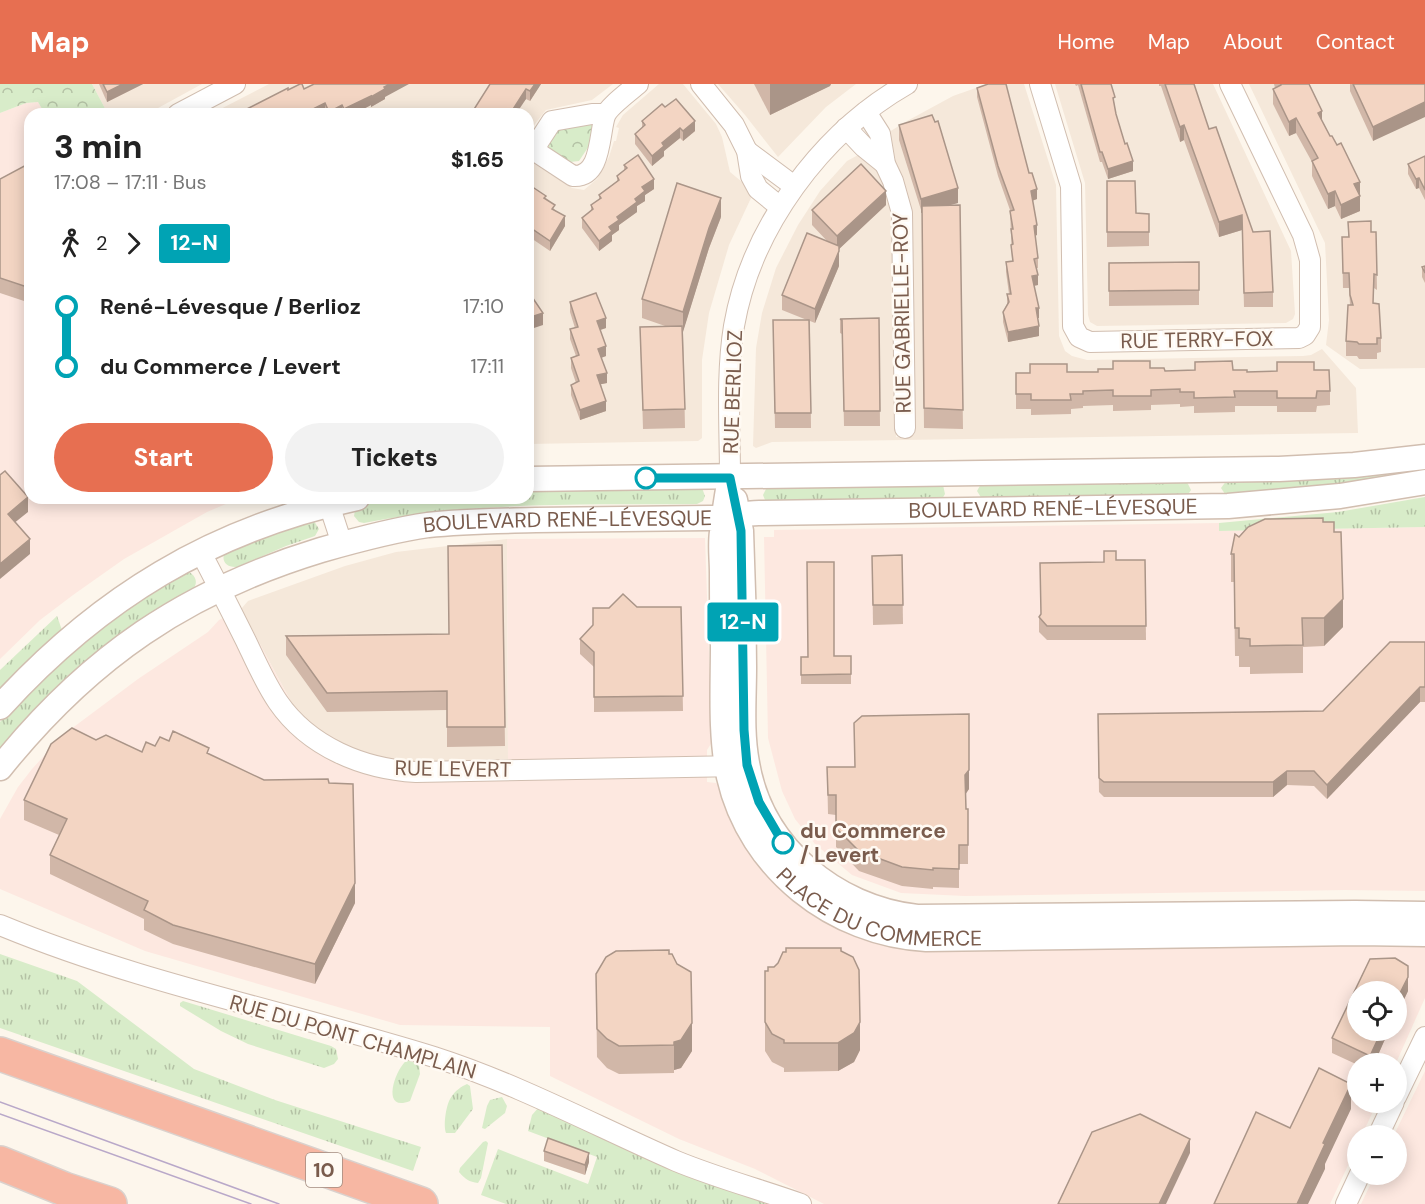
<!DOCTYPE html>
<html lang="en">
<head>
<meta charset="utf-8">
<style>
	:root { --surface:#fff; --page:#f2f2f2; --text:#222; --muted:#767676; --accent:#e76f51 }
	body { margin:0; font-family:"DM Sans",sans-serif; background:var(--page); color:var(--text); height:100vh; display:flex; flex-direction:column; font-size:22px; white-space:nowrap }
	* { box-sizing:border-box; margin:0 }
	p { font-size:20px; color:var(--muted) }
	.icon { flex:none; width:33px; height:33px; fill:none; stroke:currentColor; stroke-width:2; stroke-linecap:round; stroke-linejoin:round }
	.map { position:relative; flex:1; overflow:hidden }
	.details { position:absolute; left:24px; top:24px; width:510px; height:396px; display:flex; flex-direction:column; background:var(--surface); border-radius:18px; box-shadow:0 3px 15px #0003 }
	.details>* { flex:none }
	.badge { padding:0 12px; border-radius:4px; font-size:21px; line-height:39px }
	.tools { position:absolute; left:1347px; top:897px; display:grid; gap:12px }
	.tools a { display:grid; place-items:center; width:60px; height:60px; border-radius:50%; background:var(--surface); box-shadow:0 3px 15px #0003; font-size:30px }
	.map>.badge { position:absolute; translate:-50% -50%; box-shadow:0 0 0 3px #fff }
	.legs { display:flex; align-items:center; gap:9px; height:66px; padding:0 30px; font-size:20px }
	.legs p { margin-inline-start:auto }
	.headline { display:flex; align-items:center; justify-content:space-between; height:102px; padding:0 30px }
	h1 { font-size:33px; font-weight:800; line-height:45px }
	.cta { display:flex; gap:12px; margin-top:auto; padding:12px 30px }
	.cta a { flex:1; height:69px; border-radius:36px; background:var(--accent); color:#fff; font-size:24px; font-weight:800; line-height:69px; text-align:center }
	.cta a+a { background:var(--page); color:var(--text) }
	ul { padding:0 30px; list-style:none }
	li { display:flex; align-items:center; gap:21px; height:60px; font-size:22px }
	li i { display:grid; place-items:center; width:9px; height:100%; margin:0 8px; background:currentColor }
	li i::after { content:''; width:15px; height:15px; margin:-8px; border:4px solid; border-radius:50%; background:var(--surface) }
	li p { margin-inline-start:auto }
	li:first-child i { background:linear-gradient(#0000 50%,currentColor 0) }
	li:last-child i { background:linear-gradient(currentColor 50%,#0000 0) }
	header { display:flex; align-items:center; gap:36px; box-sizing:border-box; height:84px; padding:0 30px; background:var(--accent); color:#fff }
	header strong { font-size:28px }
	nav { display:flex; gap:33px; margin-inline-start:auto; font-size:21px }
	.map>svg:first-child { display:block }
	.residential { fill:#f5e8da }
	.commercial { fill:#fde8e0; fill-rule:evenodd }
	.grass { fill:url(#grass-tufts) }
	.forest { fill:url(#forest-crowns) }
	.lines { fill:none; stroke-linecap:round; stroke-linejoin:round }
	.minor-casing { stroke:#d1beb0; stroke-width:22 }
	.tertiary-casing { stroke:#d1beb0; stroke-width:27 }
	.motorway-casing { stroke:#dad1cd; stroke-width:36 }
	.minor { stroke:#fff; stroke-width:20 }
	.tertiary { stroke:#fff; stroke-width:24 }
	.motorway { stroke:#f7b7a3; stroke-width:33 }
	.tram { stroke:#b9a8c9; stroke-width:1.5 }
	.wall { fill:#d1b7a8 }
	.shaded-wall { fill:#aa9588 }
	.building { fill:#f3d5c3; stroke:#aa9588; stroke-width:1.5 }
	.line-1-casing { stroke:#fff; stroke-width:14 }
	.line-1 { stroke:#00a3b4; stroke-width:9 }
	.stop-1-dot { fill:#fff; stroke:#00a3b4; stroke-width:3 }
	.labels { text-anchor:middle; stroke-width:5; stroke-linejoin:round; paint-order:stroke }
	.shield { fill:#fffaf3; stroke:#a28b7f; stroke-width:1.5 }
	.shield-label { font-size:20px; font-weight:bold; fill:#7a5c4d }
	.street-label { font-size:21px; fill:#7a5c4d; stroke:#fffaf3 }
	.stop-label { font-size:21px; font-weight:bold; fill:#7a5c4d; stroke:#fffaf3; text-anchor:start }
</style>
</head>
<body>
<header>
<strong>Map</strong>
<nav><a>Home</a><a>Map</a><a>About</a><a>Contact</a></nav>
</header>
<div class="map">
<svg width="1425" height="1120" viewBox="0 0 1425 1120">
	<defs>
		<pattern id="grass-tufts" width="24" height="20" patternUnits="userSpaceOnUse" patternTransform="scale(1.5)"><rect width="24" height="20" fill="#d8ecc9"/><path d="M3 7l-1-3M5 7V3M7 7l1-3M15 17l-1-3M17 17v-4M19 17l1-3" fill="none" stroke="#b4c2a5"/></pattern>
		<pattern id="forest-crowns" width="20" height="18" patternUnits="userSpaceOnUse" patternTransform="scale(1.5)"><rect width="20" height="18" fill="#d8ecc9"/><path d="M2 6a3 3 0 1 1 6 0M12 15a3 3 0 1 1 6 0" fill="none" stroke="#b4c2a5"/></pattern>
	</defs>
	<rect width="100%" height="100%" fill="#fdf6ec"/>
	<g class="residential">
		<path d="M92,0H202L158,24L150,30H108Z"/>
		<path d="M269,0H613L592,16L546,26L528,49V30H211Z"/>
		<path d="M659,0H683L716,40L722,53L730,88L742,98L751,114L729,161L709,229L702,276V354L698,357L528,360V76L572,104L584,106L597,95L609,73L614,57H616L619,44L616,43L623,31Z"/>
		<path d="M718,0H856L826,23L778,73L745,31Z"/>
		<path d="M987,0H1024L1056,101L1059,252L1065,267L1072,272L1087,276L1303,272L1311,271L1322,265L1356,304L1358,349L772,358L756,364L753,362L756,264L762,229L776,184L798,141L820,107L847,77L860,70L884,95L895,140L896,353L912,352L909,123L887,52L889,48L907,37L953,12Z"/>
		<path d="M1055,0H1213L1291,167L1295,230L1293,235L1286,239L1097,242L1090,238L1088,231L1085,99Z"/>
		<path d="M1249,0H1425V284L1360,285L1326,261L1329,236L1325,159Z"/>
		<path d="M507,455L508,678H389L329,656L295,625L241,525L248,517L345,482L396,468Z"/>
	</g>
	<g class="commercial">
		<path d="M38,18L45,30H30V414H240L207,428L124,475L73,511L40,536L0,575V29L26,19Z"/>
		<path d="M1219,439L1220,447L1425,443V807L1345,806L965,812L901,809L852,791L815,760L795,735L782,707L768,654L764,453H774V446Z"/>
		<path d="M705,454L712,658L707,666V698L716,699L720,703L730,734L756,778L771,796L803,824L821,837L853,851L882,861L906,865L942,866L1351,862L1425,863V914L1396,979L1358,980V1018L1377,1019L1362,1051L1358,1052L1357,1062L1330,1120H824L755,1085L679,1055L550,992V943L400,941L145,867L0,805V735L18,703L32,685L63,651L138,595L208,548L219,536L241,525L295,625L329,656L389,678H508L507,455ZM1358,908H1396V946H1358Z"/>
		<path d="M1425,987V1120H1361L1375,1091L1396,1090V1052L1394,1051Z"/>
	</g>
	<g class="grass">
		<path d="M1425,377V392L1225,410L1221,404L1227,396Z"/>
		<path d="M1187,398L1191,406L1187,412L982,415L977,407L981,400Z"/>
		<path d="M943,401L945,410L942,415L770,418L765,416L763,411L767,403Z"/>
		<path d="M528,404H702L705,412L703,417L697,420C585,421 473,417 364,439L359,438L354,432L355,426C383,407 491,414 528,414Z"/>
		<path d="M1425,413V443L1219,447V439L1338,428Z"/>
		<path d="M314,437L319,445L315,452L286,462L237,483C225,484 220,475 226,466L286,446L287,443Z"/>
		<path d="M188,488C195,490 199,499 193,505L170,518L0,668V638L11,624L111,532Z"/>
		<path d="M57,532L63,549L0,609V586Z"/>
		<path d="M0,870L77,897L194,985L275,1016L421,1063L413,1087L0,944Z"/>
		<path d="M183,917L331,962L336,965L338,975L334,980L324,984L248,960L221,947L180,922V919Z"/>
		<path d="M407,976L413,977L419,981L420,990L410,1017C380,1029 395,985 407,976Z"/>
		<path d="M467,1000L470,1002L473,1025L455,1049H446C443,1041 446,1019 452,1012C455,1007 462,1002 467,1000Z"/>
		<path d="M502,1013L507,1022L505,1029L485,1045L482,1044L487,1022L490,1016Z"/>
		<path d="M539,1023L763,1117L771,1120H506L481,1111L498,1065L588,1100L597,1073L528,1047L532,1031Z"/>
		<path d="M486,1057L488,1059L481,1094L478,1099C469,1098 465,1095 459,1088L460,1084L483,1058Z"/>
	</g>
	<g class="forest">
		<path d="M0,0H92L108,30H45L38,18L26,19L0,29Z"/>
		<path d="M592,39L594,41L591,59L579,77L570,78L548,63L556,47L559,45Z"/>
	</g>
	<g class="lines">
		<defs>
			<g id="minor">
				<path d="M701,0L734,41L747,67L751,92L758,105L780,123"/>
				<path d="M1040,0L1071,102L1073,242L1079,253L1090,258L1299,254L1305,251L1310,243V176L1303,151L1230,0"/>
				<path d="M866,28L880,50L885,80L893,97L902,129L905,344"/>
				<path d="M178,30L235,0"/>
				<path d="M605,30H592L552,37L537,60L538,69L573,92C602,94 599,49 605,32C608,23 630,7 638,0"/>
				<path d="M846,44L864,63L885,80"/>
				<path d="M747,67L794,102"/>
				<path d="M730,394C730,344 726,291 734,242C751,144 821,49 907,0"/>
				<path d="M327,414L342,460"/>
				<path d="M200,467C216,497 231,527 246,557C256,578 265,599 278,618C309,663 363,685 416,688L740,682"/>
				<path d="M0,841C140,899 289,928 434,973C518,1000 596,1042 676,1077C717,1094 759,1105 801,1120"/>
				<path d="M1396,1013L1425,953"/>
				<path d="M1378,1052L1394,1018"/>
				<path d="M1346,1120L1360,1090"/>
			</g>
			<g id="tertiary">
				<path id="s1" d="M730,394C727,411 724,429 722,448C720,461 722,475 722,489C722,513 722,537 723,561C723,605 720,651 729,693C750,785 834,850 926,855L1358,849L1425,850"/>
				<path d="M528,395L1279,385L1354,381L1425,373"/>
				<path d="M735,416L741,447C743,492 744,538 744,583C744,615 741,648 747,679C761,763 835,824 917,833L1355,829L1425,830"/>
				<path d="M0,623C99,514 212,445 357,414"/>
				<path id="s2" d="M0,684C89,573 186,507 321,466C356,456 392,446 428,441C464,437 500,437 536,436C594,435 652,435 709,434C726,434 742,429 759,429L1228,422L1340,412L1425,398"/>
			</g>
			<g id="motorway">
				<path d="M0,970L421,1120"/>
				<path d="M0,1079L64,1105L110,1120"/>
			</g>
		</defs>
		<use href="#minor" class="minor-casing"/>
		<use href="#tertiary" class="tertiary-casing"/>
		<use href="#motorway" class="motorway-casing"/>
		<use href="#minor" class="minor"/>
		<use href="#tertiary" class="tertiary"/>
		<use href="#motorway" class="motorway"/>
		<g class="tram">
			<path d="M0,1018L279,1120"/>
			<path d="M0,1030L251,1120"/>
		</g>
	</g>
	<g class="wall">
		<path d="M99,0H143L107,18Z"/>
		<path d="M490,0H541L530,17L526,15L521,21Z"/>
		<path d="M754,0H831L830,2L770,31Z"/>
		<path d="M1075,0H1111L1116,30L1133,87L1108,95L1102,78H1100L1078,1L1076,2Z"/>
		<path d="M1159,0H1194L1209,45L1273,208V223H1244L1242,146L1219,153L1184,56L1180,58L1161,2H1159Z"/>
		<path d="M1274,0H1309L1322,37L1330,52L1360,98V127L1341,135L1335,122L1328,125L1312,92V78L1296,49L1289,52L1273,20V5L1275,4Z"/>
		<path d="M1350,0H1425L1373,57L1350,7Z"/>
		<path d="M977,4L1029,89L1037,115L1032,117L1037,151L1035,152L1038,174V184H1036L1038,201L1034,202L1039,234H1038L1039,252L1008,258L1003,238V228L1007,220V210H1009L1006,188V178L1012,177L1010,126L998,92L977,13Z"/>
		<path d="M304,5L385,13V15L371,23V21L354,30H325V29L322,30H237L288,6Z"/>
		<path d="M665,23L695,47L683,57L680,54L664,67V72L652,82L635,60V50L642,44V37Z"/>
		<path d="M899,41L958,119L948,121H960L963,345L924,344L922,129L899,56Z"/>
		<path d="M1425,72V116L1419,104L1416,105L1408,90V80Z"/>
		<path d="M30,79V219L0,209V95Z"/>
		<path d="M624,81L654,105L645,111V117L637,122V128L619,141V146L612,151V157L599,167L582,144V134L591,127V121L599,115V111L617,97V92L624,86Z"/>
		<path d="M1107,97L1136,129L1149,130V162L1107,163Z"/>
		<path d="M528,100L546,116L555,126L565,142L550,167L528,152Z"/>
		<path d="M886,121L839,165V182L815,239L810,237L811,344H775L773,236H807L782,226V211L828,158L812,141V126Z"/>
		<path d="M721,133L709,164L683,247L685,344L643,345L640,243H668L642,234V215Z"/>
		<path d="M1348,138L1371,148H1376L1377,206L1374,204L1373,219L1381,254V268L1377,269V275H1359L1357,272H1346V257L1350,221L1349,204H1343L1342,153H1348Z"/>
		<path d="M1199,178V221L1109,222V179Z"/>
		<path d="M1425,182V199L1422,193V183Z"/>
		<path d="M570,218L606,244L600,246L606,272L601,274L607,299L601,300L606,327L580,336L571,311V301L576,299L571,284V274L576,272L570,255V245L575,244L570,228Z"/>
		<path d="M879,234L880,342H844L842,250L840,249V235Z"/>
		<path d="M1277,278L1314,286L1330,307V321L1317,322L1316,328H1277V322H1235V328L1194,329V322L1180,323V320L1151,321V326L1113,327V321L1083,322V324L1071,325V330L1031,331V325H1016V289L1098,288L1150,284L1165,287L1233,286L1247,288L1277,287Z"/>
		<path d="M1323,438L1334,448L1343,543L1324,562L1303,563V589L1250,590V583H1239V572H1235L1234,498H1231V470L1239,453Z"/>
		<path d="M502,461L505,662L447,663V626L327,628L286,571V552L449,550Z"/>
		<path d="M902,471L903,540L873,541L872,472Z"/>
		<path d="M1116,476H1145L1146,556H1047L1039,548V533L1104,478Z"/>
		<path d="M637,523H681L683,627L594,628V583L580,570V555Z"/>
		<path d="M1425,558V618H1420L1327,715L1314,702L1287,701L1273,713H1104L1099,708L1098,630L1323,627Z"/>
		<path d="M851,572V600H801V573Z"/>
		<path d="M96,656L142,668L169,657L209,670L355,819L315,900L173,860L144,846V835L50,790V771L59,751L24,736V716Z"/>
		<path d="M827,683L969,705L965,710L966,725H968V780H959V804L933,803V805L902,802L859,787L836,763V731L828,730Z"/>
		<path d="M669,870L692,967L681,984L674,986V989L619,990L607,984L597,973L596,890Z"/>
		<path d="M1395,874L1408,882V907L1396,932V908H1358V946H1389L1374,980H1358V981L1332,969V954L1370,875Z"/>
		<path d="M774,883L860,966L854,978L838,987L784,988V984L772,978L765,967V887H768Z"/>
		<path d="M544,1067L589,1078L585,1091L544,1077Z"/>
	</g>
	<g class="shaded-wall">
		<path d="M123,0H143L107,18V8Z"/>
		<path d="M390,0H409L385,13V15L371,23V13L384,3Z"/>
		<path d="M535,0H541L530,17V7Z"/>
		<path d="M770,0H831L830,2L770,31Z"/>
		<path d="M526,5V15L516,30H510Z"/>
		<path d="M371,12V21L354,30H344V25Z"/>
		<path d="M1425,18V33L1373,57V43Z"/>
		<path d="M325,19V29L322,30H303Z"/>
		<path d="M342,21V30H329V28Z"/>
		<path d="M1322,27V42L1318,29Z"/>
		<path d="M1296,34V49L1289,52V38Z"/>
		<path d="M695,37V47L683,57V47Z"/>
		<path d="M1184,41V56L1180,58V43Z"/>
		<path d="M680,44V54L664,67V72L652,82V72L662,59Z"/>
		<path d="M1133,77V87L1108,95V85Z"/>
		<path d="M1419,94V104L1416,105V95Z"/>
		<path d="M654,95V105L645,111V117L637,122V128L619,141V146L612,151V157L599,167V157L609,143L617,133L635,115L642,103Z"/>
		<path d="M1360,98V127L1341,135V121L1354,100Z"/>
		<path d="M958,104V119L921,129V115Z"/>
		<path d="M1037,105V115L1031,117V107Z"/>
		<path d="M886,107V121L837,167V152Z"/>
		<path d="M1335,107V122L1328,125V110Z"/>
		<path d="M721,114V133L709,164L683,248V228L709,144Z"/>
		<path d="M1242,131V146L1219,153V138Z"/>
		<path d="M565,132V142L550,167V157Z"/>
		<path d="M1037,141V151L1034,152V142Z"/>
		<path d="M839,167V182L815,239V225Z"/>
		<path d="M1038,191V201L1032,202V192Z"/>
		<rect x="1036" y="224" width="3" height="10"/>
		<path d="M543,229V241L531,245V253L528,254V234Z"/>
		<path d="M606,234V244L597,247V237Z"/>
		<path d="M1039,242V252L1008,258V248Z"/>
		<path d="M606,262V272L598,275V265Z"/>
		<path d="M607,289V299L597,301V291Z"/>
		<path d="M606,317V327L580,336V326Z"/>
		<path d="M28,413V428L8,444V430Z"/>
		<path d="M30,455V470L0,495V480Z"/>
		<path d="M1343,515V543L1324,562V534Z"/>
		<path d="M1420,603V618L1327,715V701Z"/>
		<path d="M969,686V705L965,711V691Z"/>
		<path d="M1287,687V701L1273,713V698Z"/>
		<path d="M355,799V819L315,900V880Z"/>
		<path d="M1408,893V907L1396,932V917Z"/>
		<path d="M860,938V966L854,978L838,987V959Z"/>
		<path d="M692,939V967L681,984L674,986V958Z"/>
		<path d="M1382,946H1389L1374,980H1370V972Z"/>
		<path d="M1351,1000V1025L1325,1080V1085L1308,1120H1297L1323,1059Z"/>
		<path d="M1190,1055V1069L1166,1120H1159Z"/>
		<path d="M589,1069V1078L585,1091V1081Z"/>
	</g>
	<g class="building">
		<path d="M103,0H123L107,8Z"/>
		<path d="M300,0H302L304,5L314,0H390L384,3L385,5L371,13V12L344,25L342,21L329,28L325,19L303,30H237L288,4V6Z"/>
		<path d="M490,0H535L530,7L526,5L510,30H471Z"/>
		<path d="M988,0H1006L1029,89H1032L1037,105L1031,107L1037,141L1034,142L1038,174L1034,175L1038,191L1032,192L1039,224H1036L1039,242L1008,248L1003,228L1009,218L1007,210H1011L1006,178L1013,177L1011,161L1013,160L1011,145H1013L1010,127L1014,126L998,82L977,4Z"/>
		<path d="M1081,0H1111L1115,13L1113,14L1116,30L1125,60L1127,59L1133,77L1108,85L1102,68H1100Z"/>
		<path d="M1165,0H1194L1209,45L1216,43L1253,148L1270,147L1273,208L1244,209L1242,131L1219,138L1184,41L1180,43Z"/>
		<path d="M1281,0H1309L1322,27L1318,29L1330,52H1332L1337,61L1341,59L1360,98L1354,100L1360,112L1341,121L1335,107L1328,110L1312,77L1318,74L1296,34L1289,38L1273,5L1281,1Z"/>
		<path d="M1353,0H1425V18L1373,43Z"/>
		<path d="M676,15L695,37L683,47L680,44L662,59L664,62L652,72L635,50L645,41L642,37L662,20L665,23Z"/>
		<path d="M932,31L935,38L938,37L958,104L921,115L899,41Z"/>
		<path d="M638,71L654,95L642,103L645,107L635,115L637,118L617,133L619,136L609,143L612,147L599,157L582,134L593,125L591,121L601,114L599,111L619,96L617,92L627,84L624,81Z"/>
		<path d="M1425,72V106L1419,94L1416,95L1408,80Z"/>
		<path d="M30,79V204L0,194V95Z"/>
		<path d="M861,80L886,107L837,152L812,126Z"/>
		<path d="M1107,97H1135L1136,129L1149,130V148H1107Z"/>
		<path d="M677,99L721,114L709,144L683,228L642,215Z"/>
		<path d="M528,100L546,112L544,114L555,121L552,125L565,132L550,157L528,142Z"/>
		<path d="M960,121L963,326L924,324L922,122Z"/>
		<path d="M1371,137V148H1376L1377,191L1374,190L1373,219L1379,220L1381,254H1377V260H1359L1357,258L1346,257L1348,221H1353L1350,211L1349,189H1343L1342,153H1349L1348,138Z"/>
		<path d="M807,149L839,162V167L815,225L782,211Z"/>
		<path d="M1199,178V206L1109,207V179Z"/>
		<path d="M1425,182V189L1422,183Z"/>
		<path d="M528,207L543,229L528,234L531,242L528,243Z"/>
		<path d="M596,209L606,234L597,237L606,262L598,265L607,289L597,291L606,317L580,326L571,301L579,297L571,274L579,271L570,245L578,243L570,218Z"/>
		<path d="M879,234L880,327H844L842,236L840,235Z"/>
		<path d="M773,236H809L811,329H775Z"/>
		<path d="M682,242L685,325L643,326L640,243Z"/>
		<path d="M1113,277H1150V284H1164L1165,287L1195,286V278L1232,277L1233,286H1247V288L1277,287V278H1314V286H1329L1330,307H1317L1316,314H1277V307H1234L1235,313L1194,314V308H1180V305L1151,306V312H1113V306L1083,307V310H1070L1071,316H1031V310H1016V289H1030V280H1067V288H1098V285H1113Z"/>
		<path d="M5,387L28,413L8,430L30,455L0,480V391Z"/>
		<path d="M1323,434V438H1334V448H1341L1343,515L1324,534H1302L1303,561L1250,562V555L1239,554V544H1235L1234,470H1231L1235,450L1239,453L1248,443L1265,435Z"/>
		<path d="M502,461L505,643H447V607L327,609L286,552L449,550L448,462Z"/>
		<path d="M1104,467H1116V476H1145L1146,542H1047L1039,533L1041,530L1040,479L1104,478Z"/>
		<path d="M902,471L903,521H873L872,472Z"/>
		<path d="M807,478H834V572H851V590L801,591V573H808Z"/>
		<path d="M623,510L637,523H681L683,612L594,613V568L580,555L593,541V524H609Z"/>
		<path d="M1390,558H1425V603H1420L1327,701L1314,687H1287L1273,698H1104L1099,694L1098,630L1323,627Z"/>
		<path d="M969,630V686L965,691L966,725H968V761H959V785L933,784V786L902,783L859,767L836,744V711H828L827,683H855L854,639L862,632Z"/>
		<path d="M72,644L96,656L106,651L142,668L146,658L155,662L160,653L169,657L173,647L209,664L207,669L264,696L328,695L329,699L353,700L355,799L315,880L173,841L144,826L148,817L50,771L67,735L24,716L51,660Z"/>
		<path d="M786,864H841V867L853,873L859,886L860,938L854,949L838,959H784V956L772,950L765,938V887H768V883H774L778,879L783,868H786Z"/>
		<path d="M669,866V870H672L677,880L691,888L692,939L681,956L674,958V961L619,962L607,955L597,945L596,890L606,873L616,867Z"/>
		<path d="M1395,874L1408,882V893L1396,917V908H1358V946H1382L1370,972L1332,954L1370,875Z"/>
		<path d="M1319,984L1351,1000L1323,1059L1325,1060L1297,1120H1214L1256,1028L1290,1044Z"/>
		<path d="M1140,1030L1190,1055L1159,1120H1058L1092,1048Z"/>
		<path d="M548,1054L589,1069L585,1081L544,1067Z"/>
	</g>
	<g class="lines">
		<defs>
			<path id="line-1" d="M646,394H730L741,447L744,646L747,681L759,718L783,759"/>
		</defs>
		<use href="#line-1" class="line-1-casing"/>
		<use href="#line-1" class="line-1"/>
	</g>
	<g class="stop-1-dot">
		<circle cx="646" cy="394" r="10"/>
		<circle cx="783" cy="759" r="10"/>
	</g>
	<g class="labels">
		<rect class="shield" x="306" y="1069" width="36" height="34" rx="4.5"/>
		<g class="shield-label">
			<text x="324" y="1093">10</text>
		</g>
		<g class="street-label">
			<text transform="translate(902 229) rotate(-91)" y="7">RUE GABRIELLE-ROY</text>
			<text transform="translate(1197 256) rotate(-1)" y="7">RUE TERRY-FOX</text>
			<text transform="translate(733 308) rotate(-88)" y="7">RUE BERLIOZ</text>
			<text dy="7" stroke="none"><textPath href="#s2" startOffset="1130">BOULEVARD RENÉ-LÉVESQUE</textPath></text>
			<text dy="7" stroke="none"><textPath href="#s2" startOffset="644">BOULEVARD RENÉ-LÉVESQUE</textPath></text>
			<text transform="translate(453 685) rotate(1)" y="7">RUE LEVERT</text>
			<text dy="7" stroke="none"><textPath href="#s1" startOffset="519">PLACE DU COMMERCE</textPath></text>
			<text transform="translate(353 953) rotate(16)" y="7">RUE DU PONT CHAMPLAIN</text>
		</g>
		<g class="stop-label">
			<text x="800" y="754">du Commerce<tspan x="800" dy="24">/ Levert</tspan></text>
		</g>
	</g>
</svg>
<div class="tools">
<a><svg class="icon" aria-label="locate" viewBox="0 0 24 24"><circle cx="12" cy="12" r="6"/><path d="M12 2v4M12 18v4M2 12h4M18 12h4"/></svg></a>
<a>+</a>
<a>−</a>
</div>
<b class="badge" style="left:743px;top:538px;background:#00a3b4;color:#fff">12-N</b>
<section class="details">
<div class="headline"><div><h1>3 min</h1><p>17:08 – 17:11 · Bus</p></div><b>$1.65</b></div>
<div class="legs"><svg class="icon" aria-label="walk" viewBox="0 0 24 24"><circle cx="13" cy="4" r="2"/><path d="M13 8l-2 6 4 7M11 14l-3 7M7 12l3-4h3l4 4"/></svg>2<svg class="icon" aria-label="forward" viewBox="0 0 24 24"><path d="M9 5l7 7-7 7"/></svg><b class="badge" style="background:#00a3b4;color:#fff">12-N</b></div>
<ul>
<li><i style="color:#00a3b4"></i><b>René-Lévesque / Berlioz</b><p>17:10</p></li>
<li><i style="color:#00a3b4"></i><b>du Commerce / Levert</b><p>17:11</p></li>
</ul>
<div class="cta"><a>Start</a><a>Tickets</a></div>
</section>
</div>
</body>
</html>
